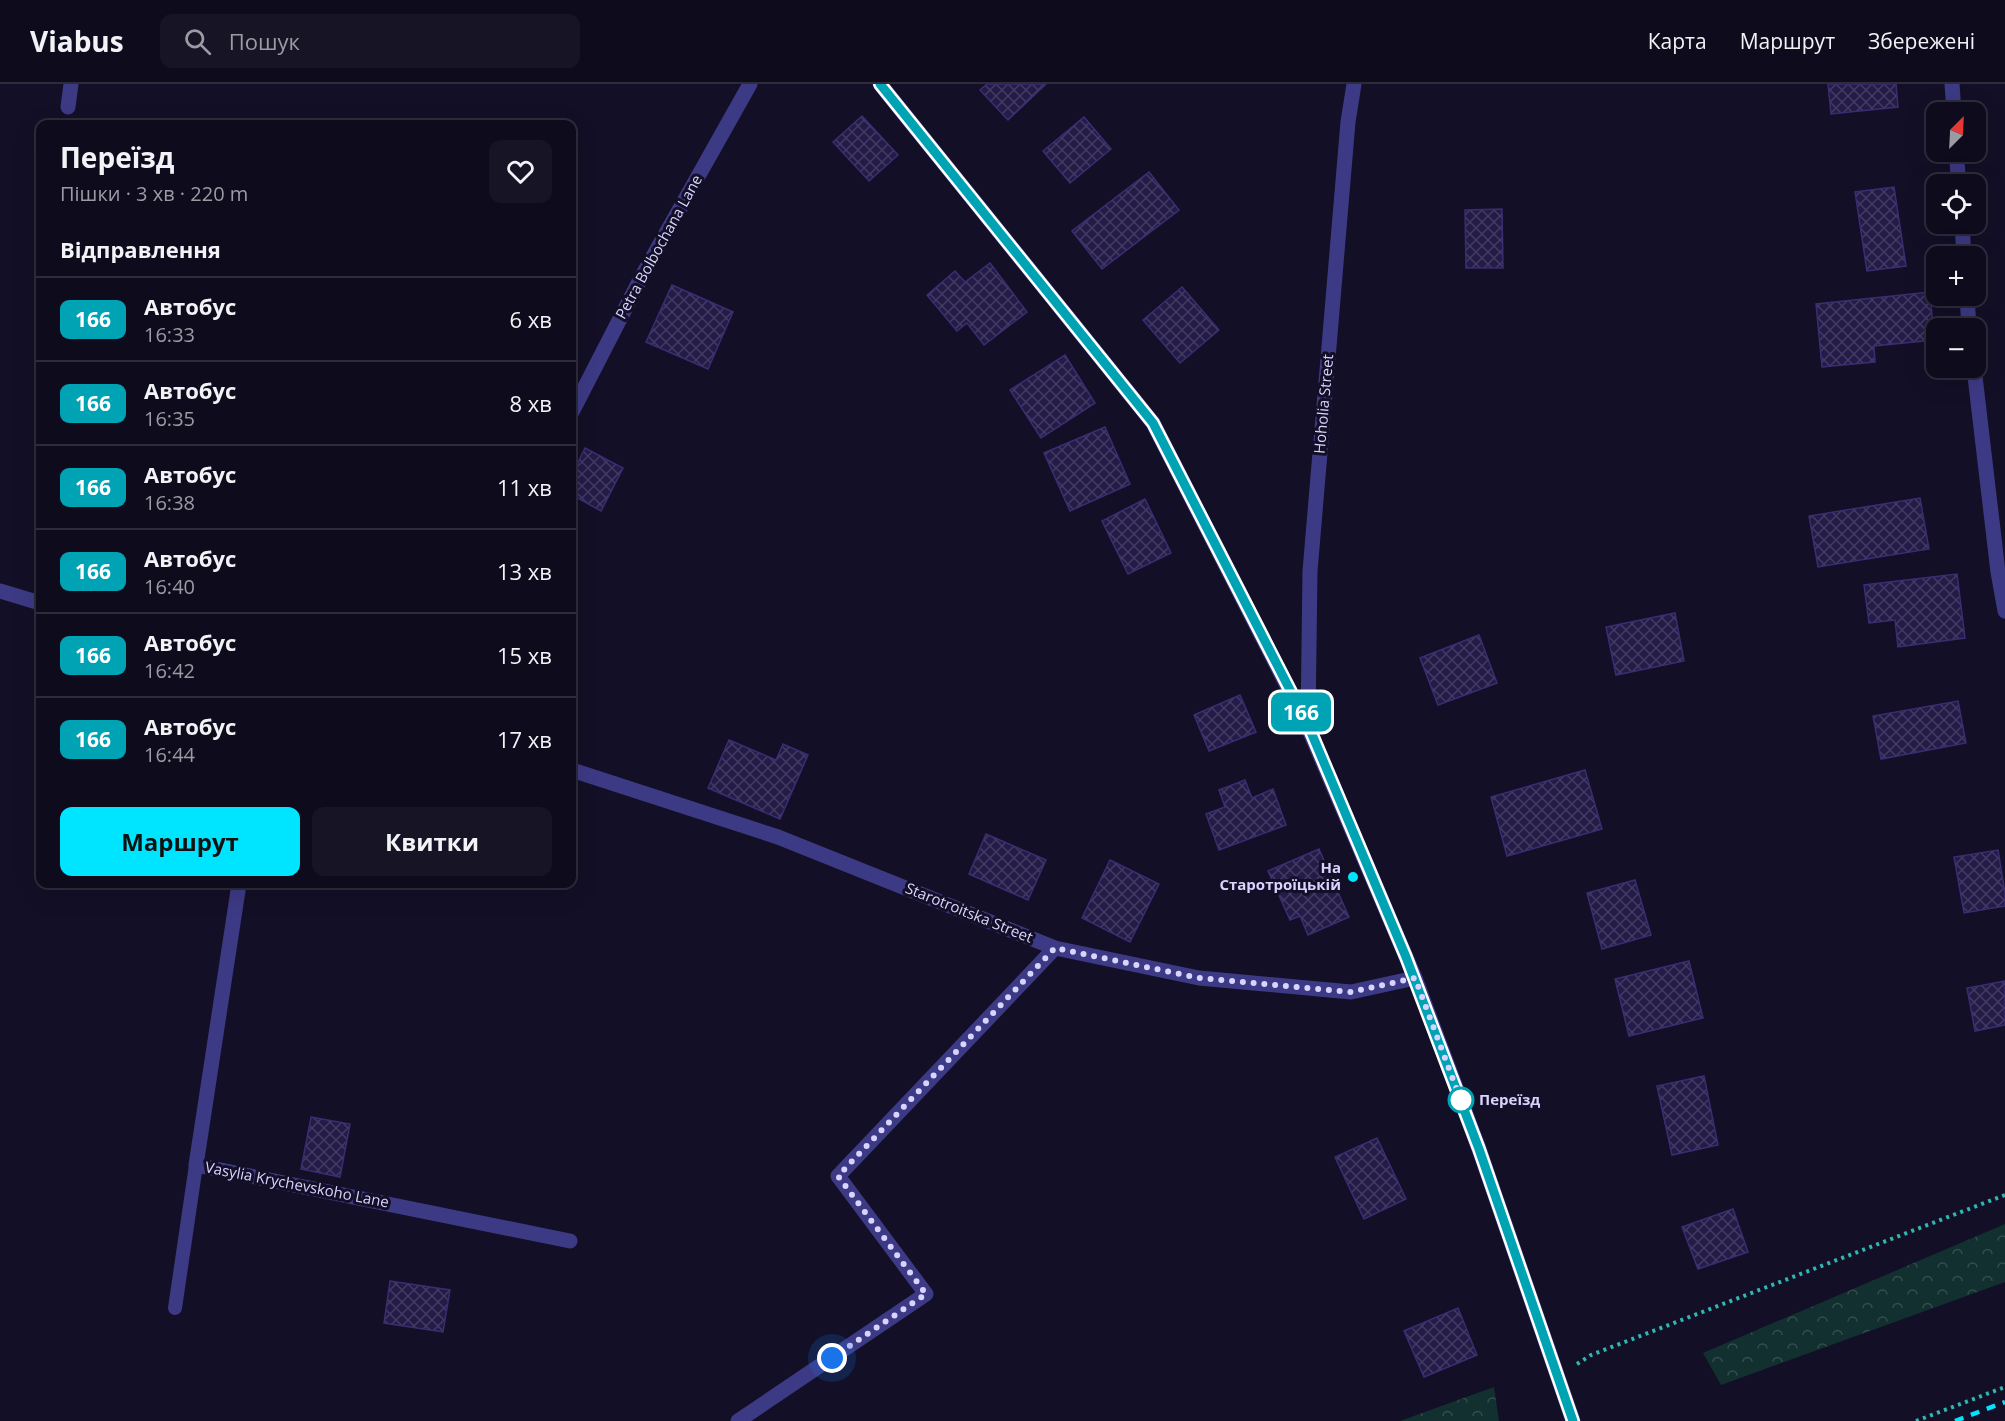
<!DOCTYPE html>
<html lang="uk">
<head>
<meta charset="utf-8">
<style>
	:root { --surface:#0e0b1c; --page:#171425; --text:#f1f3f6; --muted:#9b9ba3; --line:#2e2b3b; --accent:#00e5ff }
	body { margin:0; font-family:"Open Sans",sans-serif; background:var(--page); color:var(--text); height:100vh; display:flex; flex-direction:column; font-size:22px; white-space:nowrap }
	* { box-sizing:border-box; margin:0 }
	p { font-size:20px; color:var(--muted) }
	.icon { flex:none; width:33px; height:33px; fill:none; stroke:currentColor; stroke-width:2; stroke-linecap:round; stroke-linejoin:round }
	.map { position:relative; flex:1; overflow:hidden }
	.sheet { position:absolute; left:36px; top:36px; width:540px; height:768px; display:flex; flex-direction:column; background:var(--surface); border-radius:12px; box-shadow:0 6px 24px #0002,0 0 0 2px var(--line) }
	.sheet>* { flex:none }
	.badge { padding:0 12px; border-radius:9px; font-size:21px; line-height:39px }
	.needle { width:39px; rotate:24deg }
	.buttons { position:absolute; left:1926px; top:18px; display:grid; gap:12px }
	.buttons a { display:grid; place-items:center; width:60px; height:60px; border-radius:12px; background:var(--surface); box-shadow:0 6px 24px #0002,0 0 0 2px var(--line); font-size:30px }
	.you { position:absolute; width:30px; height:30px; margin:-15px; border:4px solid #fff; border-radius:50%; background:#1a73e8; box-shadow:0 0 0 9px #1a73e833 }
	.map>.badge { position:absolute; translate:-50% -50%; box-shadow:0 0 0 3px #fff }
	h2 { padding:0 24px; font-size:22px; line-height:54px }
	.round { display:grid; place-items:center; flex:none; width:63px; height:63px; border-radius:12px; background:var(--page) }
	.head { display:flex; align-items:center; justify-content:space-between; height:102px; padding:0 24px }
	h1 { font-size:28px; font-weight:700; line-height:45px }
	.action { display:flex; gap:12px; margin-top:auto; padding:12px 24px }
	.action a { flex:1; height:69px; border-radius:12px; background:var(--accent); color:#111; font-size:24px; font-weight:700; line-height:69px; text-align:center }
	.action a+a { background:var(--page); color:var(--text) }
	ul { padding:0; list-style:none }
	li { display:flex; align-items:center; gap:18px; height:84px; padding:0 24px; border-top:2px solid var(--line) }
	li div { flex:1 }
	li b { display:block; font-size:22px }
	li em { font-style:normal }
	li .badge { min-width:66px; font-weight:700; text-align:center }
	header { display:flex; align-items:center; gap:36px; box-sizing:border-box; height:84px; padding:0 30px; background:var(--surface); border-bottom:2px solid var(--line) }
	header strong { font-size:28px }
	nav { display:flex; gap:33px; margin-inline-start:auto; font-size:21px }
	.search { width:420px; height:54px; background:var(--page); display:flex; align-items:center; gap:15px; box-sizing:border-box; padding:0 21px; border-radius:12px; color:var(--muted); font-size:22px }
	.map>svg:first-child { display:block }
	.forest { fill:url(#forest-crowns) }
	.building { fill:url(#building-cross-hatch); stroke:#3b2d73; stroke-width:1.5 }
	.lines { fill:none; stroke-linecap:round; stroke-linejoin:round }
	.path { stroke:#2fb8b0; stroke-width:4; stroke-dasharray:3 4.5; stroke-linecap:butt }
	.service { stroke:#3d3a85; stroke-width:14 }
	.minor { stroke:#3d3a85; stroke-width:15 }
	.tertiary { stroke:#3d3a85; stroke-width:15 }
	.rail { stroke:#00e5ff; stroke-width:4.5; stroke-dasharray:9 8; stroke-linecap:butt }
	.line-casing { stroke:#fff; stroke-width:14 }
	.line { stroke:#00a3b4; stroke-width:9 }
	.walk { stroke:#d9d4ff; stroke-width:6; stroke-dasharray:0 10.8 }
	.poi-dot { fill:#00e5ff; stroke:#130f26; stroke-width:2 }
	.stop-dot { fill:#fff; stroke:#00a3b4; stroke-width:3 }
	.labels { text-anchor:middle; stroke-width:6; stroke-linejoin:round; paint-order:stroke }
	.street-label { font-size:15px; fill:#d9d4ff; stroke:#130f26 }
	.poi-label { font-size:15px; font-weight:bold; fill:#d9d4ff; stroke:#130f26; text-anchor:end }
	.stop-label { font-size:15px; font-weight:bold; fill:#d9d4ff; stroke:#130f26; text-anchor:start }
</style>
</head>
<body>
<header>
<strong>Viabus</strong>
<div class="search"><svg class="icon" aria-label="search" viewBox="0 0 24 24"><circle cx="10" cy="10" r="6"/><path d="M15 15l6 6"/></svg>Пошук</div>
<nav><a>Карта</a><a>Маршрут</a><a>Збережені</a></nav>
</header>
<div class="map">
<svg width="2005" height="1337" viewBox="0 0 2005 1337">
	<defs>
		<pattern id="forest-crowns" width="20" height="18" patternUnits="userSpaceOnUse" patternTransform="scale(1.5)"><rect width="20" height="18" fill="#12302f"/><path d="M2 6a3 3 0 1 1 6 0M12 15a3 3 0 1 1 6 0" fill="none" stroke="#344d4e"/></pattern>
		<pattern id="building-cross-hatch" width="8" height="8" patternUnits="userSpaceOnUse" patternTransform="scale(1.5)"><rect width="8" height="8" fill="#241b47"/><path d="M0 0l8 8M0 8l8-8" fill="none" stroke="#433b63"/></pattern>
	</defs>
	<rect width="100%" height="100%" fill="#130f26"/>
	<g class="forest">
		<path d="M2005,1140V1198L1721,1301L1703,1269Z"/>
		<path d="M1494,1303L1499,1337H1400Z"/>
	</g>
	<g class="building">
		<path d="M987,0H1046L1008,36L980,6Z"/>
		<path d="M1828,0H1896L1898,23L1831,30Z"/>
		<path d="M862,32L898,71L869,97L833,58Z"/>
		<path d="M1084,33L1111,65L1070,99L1043,67Z"/>
		<path d="M1149,88L1179,126L1102,185L1072,147Z"/>
		<path d="M1894,103L1906,182L1867,187L1855,108Z"/>
		<path d="M1502,125L1503,184H1466L1465,126Z"/>
		<path d="M990,179L1027,228L984,261L967,239L957,247L927,211L955,187L965,198Z"/>
		<path d="M672,201L733,228L708,285L646,258Z"/>
		<path d="M1182,203L1219,246L1180,279L1143,236Z"/>
		<path d="M1930,208L1934,256L1874,262L1875,278L1822,283L1816,220Z"/>
		<path d="M1065,271L1095,319L1041,354L1010,306Z"/>
		<path d="M1105,343L1130,400L1070,427L1044,369Z"/>
		<path d="M585,364L623,384L601,427L572,411V391Z"/>
		<path d="M1920,414L1929,465L1818,483L1809,432Z"/>
		<path d="M1145,415L1171,469L1128,490L1102,437Z"/>
		<path d="M1957,490L1965,554L1898,563L1895,536L1869,539L1864,501Z"/>
		<path d="M1675,529L1684,577L1616,591L1606,543Z"/>
		<path d="M1479,551L1497,599L1438,621L1420,574Z"/>
		<path d="M1240,611L1256,648L1209,667L1194,631Z"/>
		<path d="M1958,617L1966,659L1881,675L1873,632Z"/>
		<path d="M729,656L776,676L783,660L808,671L780,735L708,704Z"/>
		<path d="M1585,686L1602,745L1507,772L1491,713Z"/>
		<path d="M1245,696L1252,714L1273,705L1286,741L1219,766L1206,730L1225,723L1219,706Z"/>
		<path d="M986,750L1046,776L1028,816L969,790Z"/>
		<path d="M1319,765L1349,833L1308,851L1300,832L1290,836L1268,787Z"/>
		<path d="M1998,766L2005,809V822L1964,829L1954,773Z"/>
		<path d="M1110,776L1159,800L1130,858L1082,834Z"/>
		<path d="M1635,796L1651,851L1602,865L1587,809Z"/>
		<path d="M1689,877L1703,934L1629,952L1615,895Z"/>
		<path d="M2005,897V941L1975,947L1967,904Z"/>
		<path d="M1704,992L1718,1061L1672,1071L1657,1002Z"/>
		<path d="M311,1033L350,1040L340,1093L301,1085Z"/>
		<path d="M1377,1054L1406,1115L1364,1135L1335,1073Z"/>
		<path d="M1733,1125L1748,1168L1698,1185L1682,1143Z"/>
		<path d="M390,1197L450,1206L443,1248L384,1239Z"/>
		<path d="M1458,1224L1477,1271L1424,1293L1404,1247Z"/>
	</g>
	<g class="lines">
		<g class="path">
			<path d="M1577,1280L1591,1271L2005,1111"/>
			<path d="M1916,1337L2005,1303"/>
		</g>
		<path class="service" d="M175,1224L196,1081"/>
		<g class="minor">
			<path d="M1952,0L1954,28"/>
			<path d="M68,23L71,0"/>
			<path d="M1956,68L1959,100"/>
			<path d="M1962,140L1964,172"/>
			<path d="M1967,212L1969,244"/>
			<path d="M1974,284L1998,488L2005,527"/>
			<path d="M572,328L642,192L750,0"/>
			<path d="M0,507L40,519"/>
			<path d="M572,686L778,753L1055,864L1199,894L1351,908L1415,894"/>
			<path d="M239,800L196,1081L570,1157"/>
			<path d="M738,1337L926,1210L838,1092L1055,864"/>
		</g>
		<g class="tertiary">
			<path d="M880,0L1153,339L1307,641L1415,894L1479,1065L1573,1337"/>
			<path d="M1308,637L1310,487L1348,38L1354,0"/>
		</g>
		<path class="rail" d="M1955,1337L2005,1318"/>
	</g>
	<g class="lines">
		<defs>
			<path id="line" d="M880,0L1153,339L1308,641L1406,873L1479,1065L1573,1337"/>
		</defs>
		<use href="#line" class="line-casing"/>
		<use href="#line" class="line"/>
		<path class="walk" d="M832,1274L926,1210L838,1092L1055,864L1199,894L1351,908L1415,894L1463,1022L1461,1016"/>
	</g>
	<circle class="poi-dot" cx="1353" cy="793" r="6"/>
	<circle class="stop-dot" cx="1461" cy="1016" r="12"/>
	<g class="labels">
		<g class="street-label">
			<text transform="translate(659 163) rotate(-61)" y="5">Petra Bolbochana Lane</text>
			<text transform="translate(1324 320) rotate(-85)" y="5">Hoholia Street</text>
			<text transform="translate(969 829) rotate(22)" y="5">Starotroitska Street</text>
			<text transform="translate(297 1101) rotate(11)" y="5">Vasylia Krychevskoho Lane</text>
		</g>
		<g class="poi-label">
			<text x="1341" y="789">На<tspan x="1341" dy="17">Старотроїцькій</tspan></text>
		</g>
		<g class="stop-label">
			<text x="1479" y="1021">Переїзд</text>
		</g>
	</g>
</svg>
<div class="buttons">
<a><svg class="needle" viewBox="-14 -14 28 28"><path d="M0-13l5 13h-10z" fill="#e53935"/><path d="M0 13l5-13h-10z" fill="#9b9ba3"/></svg></a>
<a><svg class="icon" aria-label="locate" viewBox="0 0 24 24"><circle cx="12" cy="12" r="6"/><path d="M12 2v4M12 18v4M2 12h4M18 12h4"/></svg></a>
<a>+</a>
<a>−</a>
</div>
<div class="you" style="left:832px;top:1274px"></div>
<b class="badge" style="left:1301px;top:628px;background:#00a3b4;color:#fff">166</b>
<section class="sheet">
<div class="head"><div><h1>Переїзд</h1><p>Пішки · 3 хв · 220 m</p></div><a class="round"><svg class="icon" aria-label="heart" viewBox="0 0 24 24"><path d="M12 20l-8-8c-3-5 5-10 8-4 3-6 11-1 8 4z"/></svg></a></div>
<h2>Відправлення</h2>
<ul>
<li><span class="badge" style="background:#00a3b4;color:#fff">166</span><div><b>Автобус</b><p>16:33</p></div><em>6 хв</em></li>
<li><span class="badge" style="background:#00a3b4;color:#fff">166</span><div><b>Автобус</b><p>16:35</p></div><em>8 хв</em></li>
<li><span class="badge" style="background:#00a3b4;color:#fff">166</span><div><b>Автобус</b><p>16:38</p></div><em>11 хв</em></li>
<li><span class="badge" style="background:#00a3b4;color:#fff">166</span><div><b>Автобус</b><p>16:40</p></div><em>13 хв</em></li>
<li><span class="badge" style="background:#00a3b4;color:#fff">166</span><div><b>Автобус</b><p>16:42</p></div><em>15 хв</em></li>
<li><span class="badge" style="background:#00a3b4;color:#fff">166</span><div><b>Автобус</b><p>16:44</p></div><em>17 хв</em></li>
</ul>
<div class="action"><a>Маршрут</a><a>Квитки</a></div>
</section>
</div>
</body>
</html>
